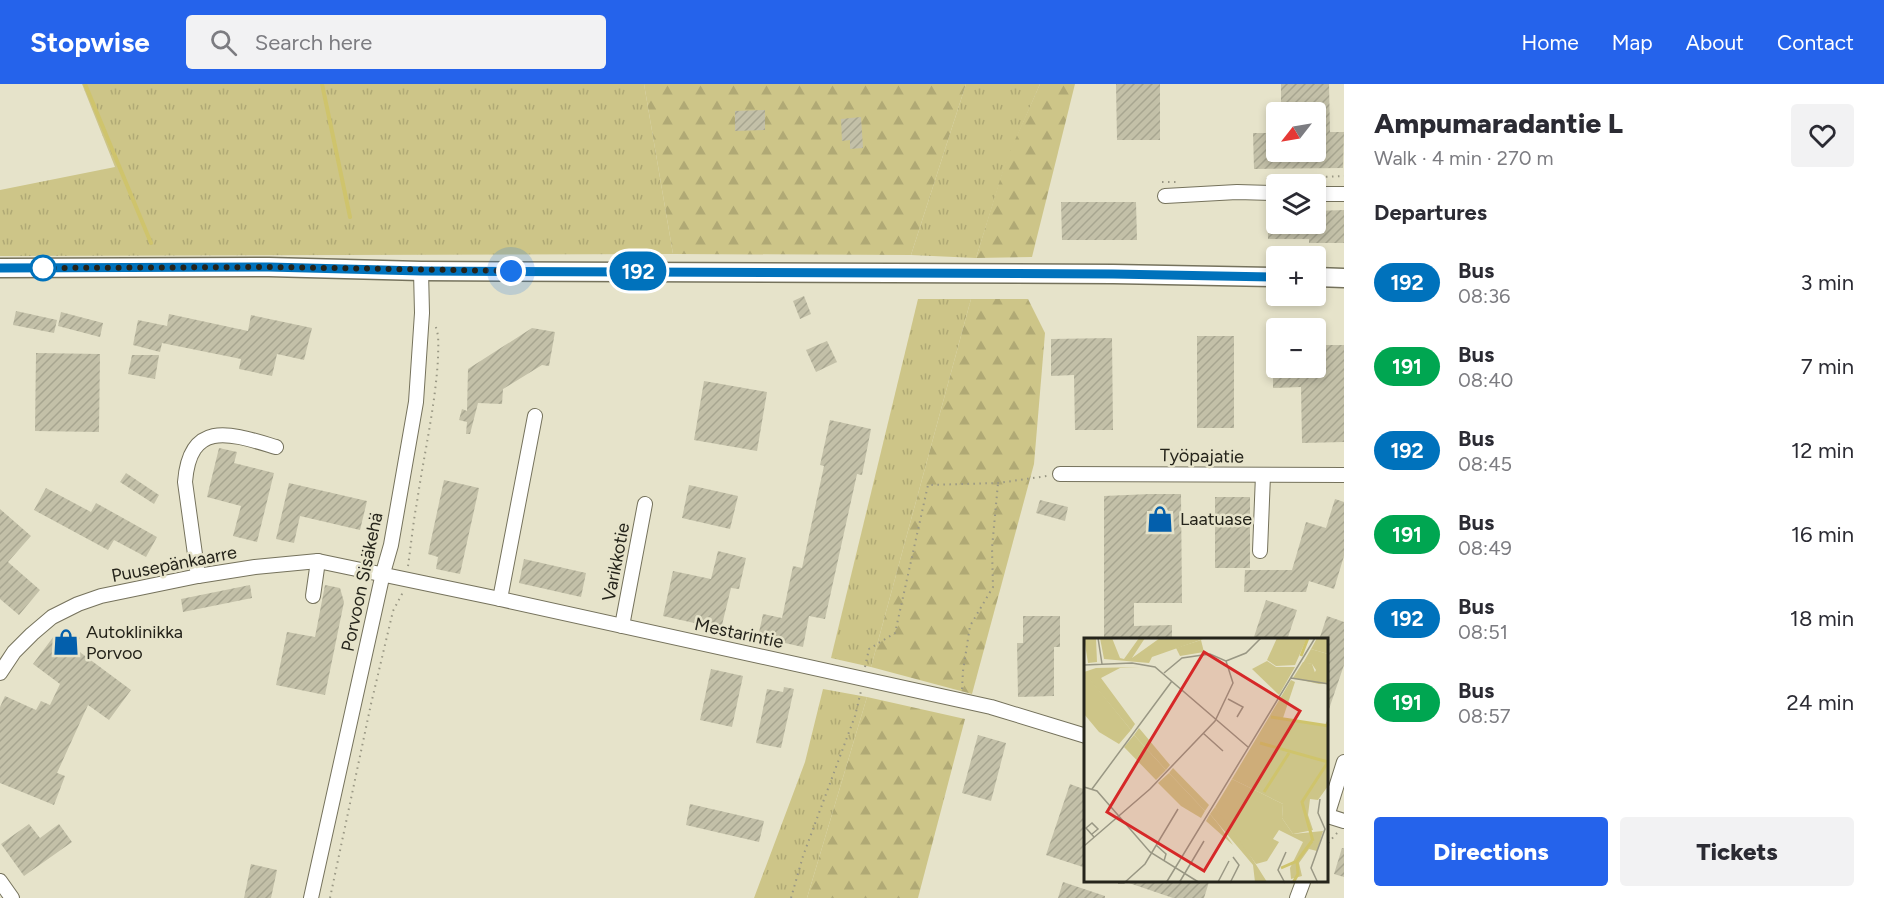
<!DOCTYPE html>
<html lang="en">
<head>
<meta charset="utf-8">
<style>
	:root { --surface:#fff; --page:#f2f2f3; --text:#2b2b33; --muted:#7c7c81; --accent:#2563eb }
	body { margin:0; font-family:Figtree,sans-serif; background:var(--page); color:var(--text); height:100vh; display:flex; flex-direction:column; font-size:22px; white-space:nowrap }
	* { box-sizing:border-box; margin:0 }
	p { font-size:20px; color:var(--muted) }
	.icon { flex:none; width:33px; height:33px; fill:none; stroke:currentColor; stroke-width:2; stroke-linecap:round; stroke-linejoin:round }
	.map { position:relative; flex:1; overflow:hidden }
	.sheet { display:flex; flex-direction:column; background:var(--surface); width:540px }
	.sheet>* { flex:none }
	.badge { padding:0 12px; border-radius:20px; font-size:21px; line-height:39px }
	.needle { width:39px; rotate:239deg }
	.fabs { position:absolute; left:1266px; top:18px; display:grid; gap:12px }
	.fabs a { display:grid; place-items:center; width:60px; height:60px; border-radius:6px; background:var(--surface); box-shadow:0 3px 9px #0003; font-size:30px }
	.you { position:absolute; width:30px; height:30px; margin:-15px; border:4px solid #fff; border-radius:50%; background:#1a73e8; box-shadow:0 0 0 9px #1a73e833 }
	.map>.badge { position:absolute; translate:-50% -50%; box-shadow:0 0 0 3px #fff }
	h2 { padding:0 30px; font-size:22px; line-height:54px }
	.round { display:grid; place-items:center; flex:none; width:63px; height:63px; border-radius:6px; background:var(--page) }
	.head { display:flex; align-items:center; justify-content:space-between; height:102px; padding:0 30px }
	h1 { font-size:28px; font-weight:800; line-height:45px }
	.primary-button { display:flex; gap:12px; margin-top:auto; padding:12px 30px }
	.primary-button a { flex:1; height:69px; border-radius:6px; background:var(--accent); color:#fff; font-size:24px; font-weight:800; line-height:69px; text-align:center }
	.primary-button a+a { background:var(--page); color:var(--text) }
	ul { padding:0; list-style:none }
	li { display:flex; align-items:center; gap:18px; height:84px; padding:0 30px }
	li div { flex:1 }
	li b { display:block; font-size:22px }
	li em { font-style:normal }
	li .badge { min-width:66px; font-weight:700; text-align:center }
	header { display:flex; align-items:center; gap:36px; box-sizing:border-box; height:84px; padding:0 30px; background:var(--accent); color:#fff }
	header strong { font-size:28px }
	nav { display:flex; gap:33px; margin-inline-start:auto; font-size:21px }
	.search { width:420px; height:54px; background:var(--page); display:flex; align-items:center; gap:15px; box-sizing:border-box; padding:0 21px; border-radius:6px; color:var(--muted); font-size:22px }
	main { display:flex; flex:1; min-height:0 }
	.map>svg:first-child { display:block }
	.grass { fill:url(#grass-tufts) }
	.forest { fill:url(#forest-firs) }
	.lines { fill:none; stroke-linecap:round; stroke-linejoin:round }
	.stream { stroke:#cfc46c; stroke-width:4 }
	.building { fill:url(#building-hatch) }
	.minor-casing { stroke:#75725c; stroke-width:16 }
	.major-casing { stroke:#75725c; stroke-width:21 }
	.path { stroke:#999784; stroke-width:2; stroke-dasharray:1.5 4.5; stroke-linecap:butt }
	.minor { stroke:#fff; stroke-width:14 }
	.major { stroke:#fff; stroke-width:18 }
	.line-casing { stroke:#fff; stroke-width:14 }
	.line { stroke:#0072bc; stroke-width:9 }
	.walk { stroke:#25241b; stroke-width:6; stroke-dasharray:0 10.8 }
	.stop-dot { fill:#fff; stroke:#0072bc; stroke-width:3 }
	.labels { text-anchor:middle; stroke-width:5; stroke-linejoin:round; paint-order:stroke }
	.street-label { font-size:18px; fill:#25241b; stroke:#e6e3ca }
	.poi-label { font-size:18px; fill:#25241b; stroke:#e6e3ca; text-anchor:start }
	.inset-river { fill:none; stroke:#cfc46c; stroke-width:3 }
	.inset-road { fill:none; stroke:#999784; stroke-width:1.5 }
	.view { fill:#d62828; fill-opacity:0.15; stroke:#d62828; stroke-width:3 }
	.inset-edge { fill:none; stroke:#25241b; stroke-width:3 }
</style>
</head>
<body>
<header>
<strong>Stopwise</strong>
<div class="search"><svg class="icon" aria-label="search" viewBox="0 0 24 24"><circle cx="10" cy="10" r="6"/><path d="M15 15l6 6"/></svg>Search here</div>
<nav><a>Home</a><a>Map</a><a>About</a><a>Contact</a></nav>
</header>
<main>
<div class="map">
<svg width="1344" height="814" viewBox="0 0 1344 814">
	<defs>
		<pattern id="grass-tufts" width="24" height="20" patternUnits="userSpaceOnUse" patternTransform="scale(1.5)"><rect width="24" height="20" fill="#cdc588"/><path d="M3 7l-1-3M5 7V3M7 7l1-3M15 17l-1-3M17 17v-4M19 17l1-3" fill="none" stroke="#b0a975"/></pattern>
		<pattern id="forest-firs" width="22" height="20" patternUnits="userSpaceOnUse" patternTransform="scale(1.5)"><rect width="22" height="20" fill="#cdc588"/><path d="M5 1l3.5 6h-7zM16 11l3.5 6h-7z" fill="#b0a975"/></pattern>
		<pattern id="building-hatch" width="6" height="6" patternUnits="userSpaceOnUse" patternTransform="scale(1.5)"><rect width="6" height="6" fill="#c3c0a8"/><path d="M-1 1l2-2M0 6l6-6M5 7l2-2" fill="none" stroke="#a7a590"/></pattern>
	</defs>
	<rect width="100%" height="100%" fill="#e6e3ca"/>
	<g class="grass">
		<path d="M82,0H644L673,170L0,172V106L115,83Z"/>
		<path d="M966,0H1040L1006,78L976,174L911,171Z"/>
		<path d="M918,215H971L871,583L831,574Z"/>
		<path d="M823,605L867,613L807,814H754L805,678Z"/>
	</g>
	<g class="forest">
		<path d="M644,0H966L911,171L673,170Z"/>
		<path d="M1040,0H1075L1032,173L976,174L1006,76Z"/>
		<path d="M971,215H1028L1045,249L1034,380L972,610L871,583Z"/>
		<path d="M867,613L965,635L918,814H807Z"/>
	</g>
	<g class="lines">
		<g class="stream">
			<path d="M85,0L151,159"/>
			<path d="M322,0L350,133"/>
		</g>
	</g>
	<g class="building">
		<path d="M1116,0H1160V56H1117Z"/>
		<path d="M1281,0H1329L1330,48H1344L1343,84L1254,85L1253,49H1276V68H1316V28H1281Z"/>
		<path d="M765,26V46L735,47V27Z"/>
		<path d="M861,33L863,64L850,65V56L842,57L841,35Z"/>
		<path d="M1061,118H1136L1137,156H1062Z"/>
		<path d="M1344,126V159H1309V155H1268V140H1316V127Z"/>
		<path d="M804,212L811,230L800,235L793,217Z"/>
		<path d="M16,227L57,236L54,249L13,241Z"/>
		<path d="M61,228L103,239L100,253L58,242Z"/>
		<path d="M169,230L248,247L251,231L312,244L304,276L277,270L272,292L239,285L241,275L162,259L160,268L133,261L138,236L167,242Z"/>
		<path d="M532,244L555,248L549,282L542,281L503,305L502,320L478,319L470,350H466L467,338L459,336L462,325L467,327L468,285Z"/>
		<rect x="1197" y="252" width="37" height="92"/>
		<path d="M1112,254L1113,346H1075L1074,291L1051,292V255Z"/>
		<path d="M827,257L837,278L816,288L806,266Z"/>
		<path d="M1316,261H1344V358L1302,359L1301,303L1273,304V284H1316Z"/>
		<path d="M36,269L100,270L99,348L35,347Z"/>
		<path d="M132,271H159L155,295L128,290Z"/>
		<path d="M704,297L767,308L757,367L694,356Z"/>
		<path d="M830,336L871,345L862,391L857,390L825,535L809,532L803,563L758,553L763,530L782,534L793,482L802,484L824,382L820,381Z"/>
		<path d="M219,364L237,368L234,379L274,389L257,458L233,452L241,422L207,413Z"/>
		<path d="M126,389L159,411L154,420L120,398Z"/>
		<path d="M444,396L479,404L460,490L436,485L438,473L428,470Z"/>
		<path d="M289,399L367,417L360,446L300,432L294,459L276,455Z"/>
		<path d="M689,401L738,412L730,445L682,434Z"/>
		<path d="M46,404L91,428L96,419L157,453L146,473L114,456L108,466L34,426Z"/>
		<path d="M1150,410H1181L1182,519H1134V542L1172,541V556H1104V412Z"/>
		<rect x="1215" y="413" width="35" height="71"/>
		<path d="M1335,415L1344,418V472L1334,505L1309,497L1306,508H1244L1245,486H1292L1306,438L1326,444Z"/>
		<path d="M1040,416L1068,423L1065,437L1036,429Z"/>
		<path d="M0,425L31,452L8,478L40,506L19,531L0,515Z"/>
		<path d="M718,467L746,474L739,505L731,504L721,545L663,532L673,487L711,495Z"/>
		<path d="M524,475L586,489L581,513L519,499Z"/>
		<path d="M250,501L252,514L183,528L181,515Z"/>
		<path d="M325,501L340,504L344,518L325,611L276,601L287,548L315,553Z"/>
		<path d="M1266,516L1297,526L1287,556H1253Z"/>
		<path d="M1023,532H1060V563H1054V612L1018,613L1017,559H1023Z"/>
		<path d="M1327,532L1344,538V581L1329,625H1328V556H1319Z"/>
		<path d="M66,544L80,554L73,563L131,606L109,636L88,621L57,689L65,692L54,721L0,699V623L5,612L36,626L41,617L50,621L60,600L33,580L54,552L58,555Z"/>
		<path d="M711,585L743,592L732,643L700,636Z"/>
		<path d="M784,603L794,605L781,664L756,659L767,605L783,608Z"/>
		<path d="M978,651L1006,659L991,717L962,709Z"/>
		<path d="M1070,700L1086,706V784L1046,771Z"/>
		<path d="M690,720L764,737L759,758L686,741Z"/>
		<path d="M29,740L40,754L59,740L72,758L24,792L1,760Z"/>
		<path d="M1342,764H1344V793L1334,790Z"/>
		<path d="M251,780L277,786L271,814H244Z"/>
		<path d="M1063,798L1105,812V814H1058Z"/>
		<path d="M1130,798H1209L1204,814H1173L1129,799Z"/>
	</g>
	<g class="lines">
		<defs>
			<g id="minor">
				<path d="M1316,110H1344"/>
				<path d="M1165,112L1237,108L1276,109"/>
				<path d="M1060,390L1344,391"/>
				<path d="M1260,467L1263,391"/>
				<path d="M198,492L185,398C190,334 232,350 276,363"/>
				<path d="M313,512L318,477"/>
				<path d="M500,515L535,332"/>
				<path d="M622,542L645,420"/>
				<path d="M0,589L14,568L32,550L52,533L78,520L101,512L198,492L255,483L318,477L500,515L991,623L1086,652"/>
				<path d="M1328,729L1344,678"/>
				<path d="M1328,732L1344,737"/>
				<path d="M0,797L12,814"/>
				<path d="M311,814L383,489L391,461L416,318L422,229L421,187"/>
				<path d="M1297,814L1303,798"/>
			</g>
			<g id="major">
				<path d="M0,184L269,183L421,187L1113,190L1276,193"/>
				<path d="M1316,193L1344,194"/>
			</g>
		</defs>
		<use href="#minor" class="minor-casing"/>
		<use href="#major" class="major-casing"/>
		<g class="path">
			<path d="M1266,95L1344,92"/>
			<path d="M1162,98H1176"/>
			<path d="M408,482C411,461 413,439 417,418C424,370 435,324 438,275C438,263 440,250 434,239"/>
			<path d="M865,583L869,565L895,549L928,401L998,399L1047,392"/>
			<path d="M962,605L963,587L970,542L993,503L992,464L998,399"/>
			<path d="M1328,759L1338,748"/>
			<path d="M330,814L371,620L393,527L403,508"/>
			<path d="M791,814L803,772L855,632L861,607"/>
		</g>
		<use href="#minor" class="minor"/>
		<use href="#major" class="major"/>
	</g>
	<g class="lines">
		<defs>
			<path id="line" d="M0,184L269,183L421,187L1113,190L1276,193"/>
		</defs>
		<use href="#line" class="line-casing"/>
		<use href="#line" class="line"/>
		<path class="walk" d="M43,184L269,183L511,187"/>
	</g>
	<defs>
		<symbol id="shop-bare" viewBox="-9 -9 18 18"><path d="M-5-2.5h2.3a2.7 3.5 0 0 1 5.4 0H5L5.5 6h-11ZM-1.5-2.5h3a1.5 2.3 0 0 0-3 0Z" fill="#035fac" stroke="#e6e3ca" stroke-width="2.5" paint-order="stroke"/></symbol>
	</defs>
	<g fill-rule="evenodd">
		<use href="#shop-bare" x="1141" y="416" width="38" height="38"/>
		<use href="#shop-bare" x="47" y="539" width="38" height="38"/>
	</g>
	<circle class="stop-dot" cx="43" cy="184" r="12"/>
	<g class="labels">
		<g class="street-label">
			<text transform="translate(1202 372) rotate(1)" y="6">Työpajatie</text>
			<text transform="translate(616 478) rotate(-79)" y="6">Varikkotie</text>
			<text transform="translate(174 480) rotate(-11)" y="6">Puusepänkaarre</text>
			<text transform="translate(362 498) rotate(-78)" y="6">Porvoon Sisäkehä</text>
			<text transform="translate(739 549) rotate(12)" y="6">Mestarintie</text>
		</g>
		<g class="poi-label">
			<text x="1180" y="441">Laatuase</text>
			<text x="86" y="554">Autoklinikka<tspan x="86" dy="21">Porvoo</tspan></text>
		</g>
	</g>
	<g transform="translate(1084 554)">
		<rect width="244" height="244" fill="#e6e3ca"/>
		<path d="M0,0H12L13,24L4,25ZM16,0H28L36,20L40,21L55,0H61L48,20L76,0H122L68,19L65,25L20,21ZM233,0H244V16L227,11ZM183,23L192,29H211L195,57L168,31ZM219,24L228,26L235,46L209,40ZM56,29L36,30L17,40L51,86L47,92L5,41L0,42V34L12,30ZM207,42L211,44L199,80L241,87L244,81V148L234,162L226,161L224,177L229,192L209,196L198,180L199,166L148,141ZM55,90L86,127L82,132L50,97ZM89,130L125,167L121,173L85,135ZM131,169L147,187L183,244H171L169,227L126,176Z" fill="#cdc588"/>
		<path d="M193,0H223L211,27L192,28L183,22ZM117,2L120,14L96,18L92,10ZM227,11L244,16V45L235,46L228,40L232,32L228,26L219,25ZM5,40L47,92L35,106L15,94L0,76V42ZM50,97L82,132L72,142L40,109ZM85,135L121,173L117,180L97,168L74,145ZM148,141L199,166L198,180L209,196L239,193L233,213L225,211L215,225L218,238L207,241L206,230L219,204L195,192L189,201L195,204L183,223L172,226L131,169ZM126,176L135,187L149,207L122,183Z" fill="#cdc588"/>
		<path class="inset-river" d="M217,18L224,0M187,79L245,88M176,105L244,124M180,154L205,115M229,203L218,164L244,124M197,230L213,223L228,203M209,245L214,236L213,223"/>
		<path class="inset-road" d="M14,0L18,26M142,23L162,15L177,0M0,27L48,25L71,29L164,109M207,40L245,46M144,61L159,69L153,79M119,95L139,113M0,149L13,153L66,214L116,245M8,151L88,43M8,196L14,191L8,185L2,190L10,199M72,207L82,216L80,223M0,208L66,151L131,83L149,45L142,23L126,16L98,20L80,35M134,244L145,223M34,245H40L61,226L94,171M82,245L231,0M95,245L120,203M146,245L155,227L149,219M201,245L194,232L202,214M234,245L227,230L241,191L234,175L236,161"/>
		<path class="view" d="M120,14L216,73L120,233L23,174Z"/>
		<rect width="244" height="244" class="inset-edge"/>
	</g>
</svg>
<div class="fabs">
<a><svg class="needle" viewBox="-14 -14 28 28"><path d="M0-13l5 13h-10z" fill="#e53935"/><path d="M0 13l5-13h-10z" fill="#7c7c81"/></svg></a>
<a><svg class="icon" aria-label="layers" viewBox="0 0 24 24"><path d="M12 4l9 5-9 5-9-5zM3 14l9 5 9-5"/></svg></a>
<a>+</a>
<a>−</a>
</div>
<div class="you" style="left:511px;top:187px"></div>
<b class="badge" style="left:638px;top:187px;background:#0072bc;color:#fff">192</b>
</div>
<section class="sheet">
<div class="head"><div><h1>Ampumaradantie L</h1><p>Walk · 4 min · 270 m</p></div><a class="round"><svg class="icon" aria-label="heart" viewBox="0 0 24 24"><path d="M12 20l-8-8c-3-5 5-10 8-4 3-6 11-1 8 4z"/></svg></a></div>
<h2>Departures</h2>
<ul>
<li><span class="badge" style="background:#0072bc;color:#fff">192</span><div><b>Bus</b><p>08:36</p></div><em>3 min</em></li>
<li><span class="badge" style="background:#00a651;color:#fff">191</span><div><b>Bus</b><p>08:40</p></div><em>7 min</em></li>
<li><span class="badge" style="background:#0072bc;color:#fff">192</span><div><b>Bus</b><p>08:45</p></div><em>12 min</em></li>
<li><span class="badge" style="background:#00a651;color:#fff">191</span><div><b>Bus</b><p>08:49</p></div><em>16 min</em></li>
<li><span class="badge" style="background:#0072bc;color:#fff">192</span><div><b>Bus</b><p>08:51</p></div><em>18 min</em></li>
<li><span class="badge" style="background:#00a651;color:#fff">191</span><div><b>Bus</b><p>08:57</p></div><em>24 min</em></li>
</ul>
<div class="primary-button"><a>Directions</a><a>Tickets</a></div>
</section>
</main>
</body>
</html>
